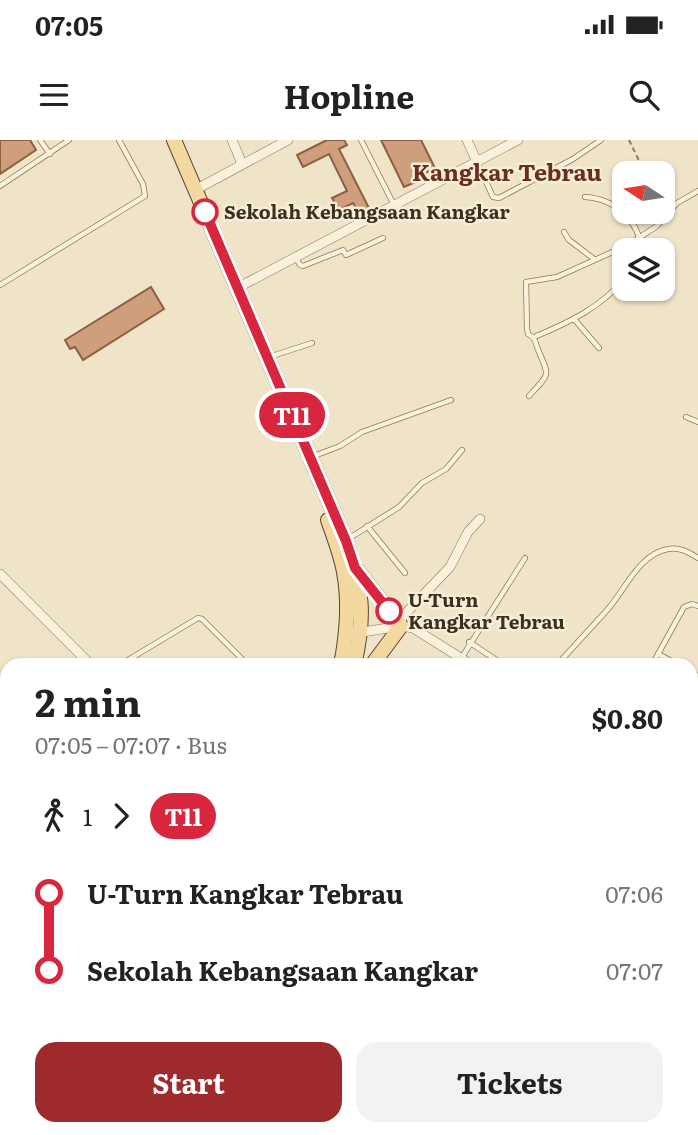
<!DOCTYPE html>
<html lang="en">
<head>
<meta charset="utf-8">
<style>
	:root { --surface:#fff; --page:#f2f2f2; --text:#222; --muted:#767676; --accent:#9e2a2b }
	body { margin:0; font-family:Literata,serif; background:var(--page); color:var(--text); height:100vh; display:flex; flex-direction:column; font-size:26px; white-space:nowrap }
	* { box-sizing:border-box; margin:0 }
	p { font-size:23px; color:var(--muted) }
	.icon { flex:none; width:38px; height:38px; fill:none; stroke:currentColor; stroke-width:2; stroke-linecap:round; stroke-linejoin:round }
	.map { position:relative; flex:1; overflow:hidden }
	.sheet { position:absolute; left:0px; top:518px; width:698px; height:478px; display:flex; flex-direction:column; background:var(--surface); border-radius:21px 21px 0 0; box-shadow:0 2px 5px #0004 }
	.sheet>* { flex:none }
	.badge { padding:0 14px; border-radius:23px; font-size:24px; line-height:46px }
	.needle { width:46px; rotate:282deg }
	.fabs { position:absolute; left:612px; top:21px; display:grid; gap:14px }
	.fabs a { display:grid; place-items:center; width:63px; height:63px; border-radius:14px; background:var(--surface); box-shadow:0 2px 5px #0004; font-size:35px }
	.map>.badge { position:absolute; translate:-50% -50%; box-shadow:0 0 0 4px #fff }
	.legs { display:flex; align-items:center; gap:10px; height:77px; padding:0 35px; font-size:23px }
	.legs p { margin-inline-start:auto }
	.summary { display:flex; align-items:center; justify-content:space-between; height:119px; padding:0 35px }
	h1 { font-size:38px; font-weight:700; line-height:52px }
	.primary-button { display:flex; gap:14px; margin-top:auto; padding:14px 35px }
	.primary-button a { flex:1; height:80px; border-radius:21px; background:var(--accent); color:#fff; font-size:28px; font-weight:700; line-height:80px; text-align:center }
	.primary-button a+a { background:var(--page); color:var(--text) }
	ul { padding:0 35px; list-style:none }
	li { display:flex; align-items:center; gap:24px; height:77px; font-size:26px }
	li i { display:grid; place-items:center; width:10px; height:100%; margin:0 9px; background:currentColor }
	li i::after { content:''; width:18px; height:18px; margin:-9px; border:5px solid; border-radius:50%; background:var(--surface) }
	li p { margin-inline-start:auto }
	li:first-child i { background:linear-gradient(#0000 50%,currentColor 0) }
	li:last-child i { background:linear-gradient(currentColor 50%,#0000 0) }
	.status { display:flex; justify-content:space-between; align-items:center; height:49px; padding:0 35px; background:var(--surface); direction:ltr }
	.status svg { height:19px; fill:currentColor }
	header { display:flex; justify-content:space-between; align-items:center; height:91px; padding:0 35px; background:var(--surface); font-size:32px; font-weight:700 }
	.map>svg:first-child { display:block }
	.building { fill:#cf9f7d; stroke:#8d5f41; stroke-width:2 }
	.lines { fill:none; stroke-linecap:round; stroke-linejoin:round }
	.service-casing { stroke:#8d765c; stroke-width:6 }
	.minor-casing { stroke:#8d765c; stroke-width:10 }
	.tertiary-casing { stroke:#8d765c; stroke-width:12 }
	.primary-casing { stroke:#5b4430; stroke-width:16 }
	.motorway-casing { stroke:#5b4430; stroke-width:19 }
	.path { stroke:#8d765c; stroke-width:2; stroke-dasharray:5 3.5; stroke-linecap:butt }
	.service { stroke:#faf1dc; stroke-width:4.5 }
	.minor { stroke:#faf1dc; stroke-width:9 }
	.tertiary { stroke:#faf1dc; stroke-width:10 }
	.primary { stroke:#f3d9a0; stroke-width:14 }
	.motorway { stroke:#e0a458; stroke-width:18 }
	.line-1-casing { stroke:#fff; stroke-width:16 }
	.line-1 { stroke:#d7263d; stroke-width:10 }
	.stop-1-dot { fill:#fff; stroke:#d7263d; stroke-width:3.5 }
	.labels { text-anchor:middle; stroke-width:5; stroke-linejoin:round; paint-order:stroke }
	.stop-label { font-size:19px; font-weight:bold; fill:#3d2e20; stroke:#f7eed8; text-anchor:start }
	.quarter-label { font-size:23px; font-weight:bold; fill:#6b2e1e; stroke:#f7eed8 }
</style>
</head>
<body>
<div class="status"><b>07:05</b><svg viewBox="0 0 49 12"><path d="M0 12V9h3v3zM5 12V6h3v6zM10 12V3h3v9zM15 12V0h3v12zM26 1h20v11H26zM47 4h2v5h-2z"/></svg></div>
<header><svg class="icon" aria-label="menu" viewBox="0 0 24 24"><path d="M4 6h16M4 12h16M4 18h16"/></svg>Hopline<svg class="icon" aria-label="search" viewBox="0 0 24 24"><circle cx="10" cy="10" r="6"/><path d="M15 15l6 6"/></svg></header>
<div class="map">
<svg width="698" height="995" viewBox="0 0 698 995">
	<rect width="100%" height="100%" fill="#f0e4c8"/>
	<g class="building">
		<path d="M0,0H30L36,10L0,34Z"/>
		<path d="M327,0H344L347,5L339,9L370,70L360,75L353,63L339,70L332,58L347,51L329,14L303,27L297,15Z"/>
		<path d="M381,0H421L435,28L416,38L418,41L404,47Z"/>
		<path d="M151,147L164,169L83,220L75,207L70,209L65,200Z"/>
		<path d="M0,615L7,620V659L0,652Z"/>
		<path d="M7,700V812L0,819V709Z"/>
		<path d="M0,934L7,941V981L0,988Z"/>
	</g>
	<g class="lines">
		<defs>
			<g id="service">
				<path d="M40,0L50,14"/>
				<path d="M361,0L394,65"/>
				<path d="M477,22L493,57L499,58L573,19L601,0"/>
				<path d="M0,46L69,0"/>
				<path d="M585,57C616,59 638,80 642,110"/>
				<path d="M564,92L569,100L594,119"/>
				<path d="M296,118L300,125L303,126L343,110L346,115L383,98"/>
				<path d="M0,145L145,56L143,44L119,0"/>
				<path d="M574,179L599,208"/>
				<path d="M534,197C568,183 602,167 625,138"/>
				<path d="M269,217L312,203"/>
				<path d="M529,256C552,231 549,237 537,207C535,200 535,198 528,194L527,188L526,142L557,137L628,105L657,86L677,63L698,51"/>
				<path d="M686,277L698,282"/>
				<path d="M314,316L340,306L362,292L451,260"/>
				<path d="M367,386L405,433"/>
				<path d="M348,399L399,367L422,343L446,329L462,310"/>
				<path d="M469,502L504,525"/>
				<path d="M658,514L679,525"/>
				<path d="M462,517L525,418"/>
				<path d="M127,525L128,520L198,478L202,479L242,519L240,525"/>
				<path d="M557,525C574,506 591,488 608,469C625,450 639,414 668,409C680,407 688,412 698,418"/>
				<path d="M652,525L684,467L692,464L698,466"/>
				<path d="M691,532L696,535"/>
				<path d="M0,921L7,928"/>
				<path d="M7,995L14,989"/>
			</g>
			<g id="minor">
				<path d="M232,0L242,24"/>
				<path d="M467,0L477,22"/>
				<path d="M195,50L288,0"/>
				<path d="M237,148L518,0"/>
				<path d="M0,434L91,525"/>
				<path d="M401,486L402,478L406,473L450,427L468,392L480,379"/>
				<path d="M356,493L401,486L413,488L472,525"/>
			</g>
			<path id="tertiary" d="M0,890L7,897"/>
			<g id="primary">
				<path d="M174,0L346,401C362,450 366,474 354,525"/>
				<path d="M328,380C334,397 341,415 344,432C350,463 347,494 341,525"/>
				<path d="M356,429L401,486L372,525"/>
				<path d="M28,995L34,989"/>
				<path d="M51,995L57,989"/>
			</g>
			<g id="motorway">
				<path d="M691,655L698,645"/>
				<path d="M691,693L698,685"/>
				<path d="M691,715L698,707"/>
				<path d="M431,995L437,989"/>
				<path d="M449,995L455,989"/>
			</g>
		</defs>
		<use href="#service" class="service-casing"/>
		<use href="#minor" class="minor-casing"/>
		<use href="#tertiary" class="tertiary-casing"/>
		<use href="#primary" class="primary-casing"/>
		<use href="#motorway" class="motorway-casing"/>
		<path class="path" d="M629,0L645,33"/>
		<use href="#service" class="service"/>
		<use href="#minor" class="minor"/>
		<use href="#tertiary" class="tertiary"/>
		<use href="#primary" class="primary"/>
		<use href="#motorway" class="motorway"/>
	</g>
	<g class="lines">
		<defs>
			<path id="line-1" d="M205,72L346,401L355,428L389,471"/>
		</defs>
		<use href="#line-1" class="line-1-casing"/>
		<use href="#line-1" class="line-1"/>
	</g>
	<g class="stop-1-dot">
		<circle cx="205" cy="72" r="12"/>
		<circle cx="389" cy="471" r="12"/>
	</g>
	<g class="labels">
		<g class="stop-label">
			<text x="224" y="79">Sekolah Kebangsaan Kangkar</text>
			<text x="408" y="467">U-Turn<tspan x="408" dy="22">Kangkar Tebrau</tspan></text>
		</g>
		<g class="quarter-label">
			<text x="507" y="41">Kangkar Tebrau</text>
		</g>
	</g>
</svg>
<div class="fabs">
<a><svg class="needle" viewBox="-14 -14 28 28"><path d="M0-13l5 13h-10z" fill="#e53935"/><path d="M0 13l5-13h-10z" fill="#767676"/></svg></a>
<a><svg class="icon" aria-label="layers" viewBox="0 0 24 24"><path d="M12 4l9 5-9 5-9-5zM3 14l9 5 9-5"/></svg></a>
</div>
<b class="badge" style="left:292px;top:275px;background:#d7263d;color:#fff">T11</b>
<section class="sheet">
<div class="summary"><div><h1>2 min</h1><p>07:05 – 07:07 · Bus</p></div><b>$0.80</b></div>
<div class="legs"><svg class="icon" aria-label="walk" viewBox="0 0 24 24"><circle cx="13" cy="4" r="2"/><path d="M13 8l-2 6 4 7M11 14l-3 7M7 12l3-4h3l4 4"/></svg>1<svg class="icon" aria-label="forward" viewBox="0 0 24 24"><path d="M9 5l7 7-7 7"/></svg><b class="badge" style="background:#d7263d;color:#fff">T11</b></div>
<ul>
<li><i style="color:#d7263d"></i><b>U-Turn Kangkar Tebrau</b><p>07:06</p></li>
<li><i style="color:#d7263d"></i><b>Sekolah Kebangsaan Kangkar</b><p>07:07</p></li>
</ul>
<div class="primary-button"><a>Start</a><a>Tickets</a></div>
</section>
</div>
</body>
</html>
